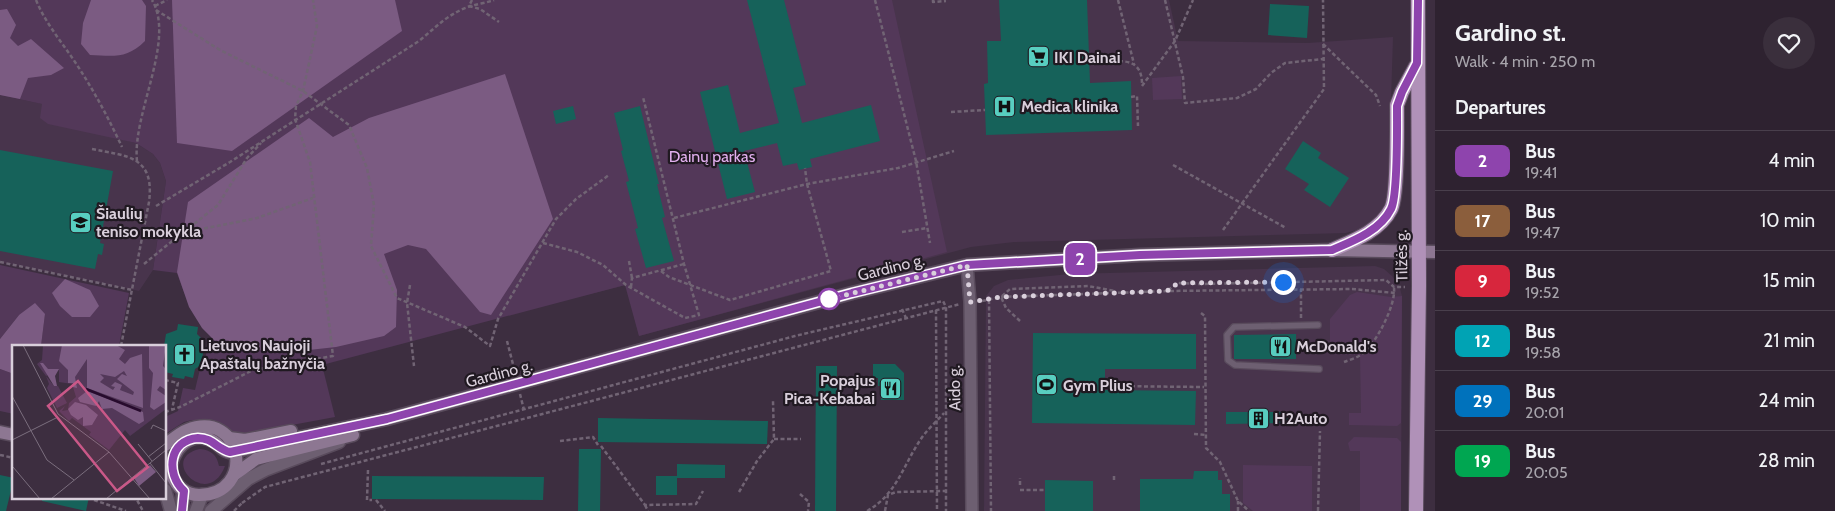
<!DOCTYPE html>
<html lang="en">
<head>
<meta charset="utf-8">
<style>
	:root { --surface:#2e2230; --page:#3a2f3c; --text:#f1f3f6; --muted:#a7a4ab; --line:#493f4c }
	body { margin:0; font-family:Cabin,sans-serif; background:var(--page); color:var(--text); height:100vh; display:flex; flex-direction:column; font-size:19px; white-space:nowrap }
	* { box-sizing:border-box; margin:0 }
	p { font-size:16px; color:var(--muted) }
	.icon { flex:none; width:28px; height:28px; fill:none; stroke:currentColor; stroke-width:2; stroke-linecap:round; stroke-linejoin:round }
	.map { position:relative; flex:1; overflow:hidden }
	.drawer { display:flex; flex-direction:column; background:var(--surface); width:400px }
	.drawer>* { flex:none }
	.badge { padding:0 10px; border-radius:8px; font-size:18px; line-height:32px }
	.you { position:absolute; width:25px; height:25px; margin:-12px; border:4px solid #fff; border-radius:50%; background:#1a73e8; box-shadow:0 0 0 8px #1a73e833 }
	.map>.badge { position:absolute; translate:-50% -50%; box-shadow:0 0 0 2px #fff }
	h2 { padding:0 20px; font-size:19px; line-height:45px }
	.round { display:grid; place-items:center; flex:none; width:52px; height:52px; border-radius:26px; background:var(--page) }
	.headline { display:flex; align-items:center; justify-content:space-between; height:85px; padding:0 20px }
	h1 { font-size:24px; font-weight:800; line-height:38px }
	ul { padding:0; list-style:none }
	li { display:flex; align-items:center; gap:15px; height:60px; padding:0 20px; border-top:1px solid var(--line) }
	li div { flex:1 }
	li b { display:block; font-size:19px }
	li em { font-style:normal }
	li .badge { min-width:55px; font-weight:700; text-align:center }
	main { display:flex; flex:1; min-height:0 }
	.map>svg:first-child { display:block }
	.built { fill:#48344c }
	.green { fill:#533859 }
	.forest { fill:#7b5b82 }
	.building { fill:#16625a }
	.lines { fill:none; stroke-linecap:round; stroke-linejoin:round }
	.service-casing { stroke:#594b5c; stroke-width:8 }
	.minor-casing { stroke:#594b5c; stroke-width:14 }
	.tertiary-casing { stroke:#594b5c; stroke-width:15 }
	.secondary-casing { stroke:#594b5c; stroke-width:15 }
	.trunk-casing { stroke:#594b5c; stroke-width:16 }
	.path { stroke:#716474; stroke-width:2.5; stroke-dasharray:4 2.5; stroke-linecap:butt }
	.service { stroke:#6d5f71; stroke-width:5.5 }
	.minor { stroke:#6d5f71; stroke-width:11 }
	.tertiary { stroke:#6d5f71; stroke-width:12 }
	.secondary { stroke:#8d7792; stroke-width:12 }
	.trunk { stroke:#b091b8; stroke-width:14 }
	.line-casing { stroke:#fff; stroke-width:11 }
	.line { stroke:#8e44ad; stroke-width:8 }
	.walk { stroke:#d9cfdb; stroke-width:5; stroke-dasharray:0 9 }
	.stop-dot { fill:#fff; stroke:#8e44ad; stroke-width:2.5 }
	.labels { text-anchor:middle; stroke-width:4.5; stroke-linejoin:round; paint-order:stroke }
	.poi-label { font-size:16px; font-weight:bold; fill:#d9cfdb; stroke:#201921; text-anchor:start }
	.park-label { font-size:16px; fill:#e1afee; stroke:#201921 }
	.street-label { font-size:16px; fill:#d9cfdb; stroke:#201921 }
	.inset-river { fill:none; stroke:#270b2d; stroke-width:2.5 }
	.inset-road { fill:none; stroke:#7b6e7e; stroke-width:1 }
	.view { fill:#ca5888; fill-opacity:0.15; stroke:#ca5888; stroke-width:2.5 }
	.inset-edge { fill:none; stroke:#d9cfdb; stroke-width:2.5 }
</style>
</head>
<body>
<main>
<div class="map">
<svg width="1435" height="511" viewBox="0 0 1435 511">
	<rect width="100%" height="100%" fill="#3d2e40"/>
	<g class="built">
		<path d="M482,0H1169L1178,41L1308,43L1393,37L1388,198L1378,217L1367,227L1346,233L1014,242L971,247L639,336L626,285L578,297Z"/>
		<path d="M0,95L43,104L124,140L136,143L153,154L160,163L166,181L153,270L139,291L0,262Z"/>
		<path d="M1375,266L1384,269L1392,276L1399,285L1402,296L1401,511H984L986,296L994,286L1008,280L1070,274Z"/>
	</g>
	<g class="green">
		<path d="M0,0H892L947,252L639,336L625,285L322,365L335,417L237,435L215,423L192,420L184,422L165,434V417L178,411L183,388L195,390L200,369L204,367L207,348L215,341C195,320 186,299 177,273L153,270L166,181L160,163L153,154L136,143L48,124L40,118L42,104L0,95Z"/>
		<path d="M1181,76L1182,99L1153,100L1152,78Z"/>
		<path d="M0,265L129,293L119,346H41L45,314L19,315L0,339Z"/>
		<path d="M1357,292L1391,297L1402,296L1401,423L1397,426L1349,425V413H1361L1360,355L1330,354V319L1350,295Z"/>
		<path d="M0,369L11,373L14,370V414L0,411Z"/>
		<path d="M1354,437L1397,438L1401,442V511H1360V451H1350L1348,443Z"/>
		<path d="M200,449C211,450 217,455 219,466H225C208,511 157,458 200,449Z"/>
		<path d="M1243,465L1312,466V511H1253L1243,503Z"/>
	</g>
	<g class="forest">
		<path d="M91,0H142L146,6L145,41C127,59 114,56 90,55L81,44L83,23Z"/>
		<path d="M172,0H395L402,31L232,151L177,143Z"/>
		<path d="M7,9L16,25L10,38L18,46L31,39L64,68L51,75L28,78L20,99L0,95V10Z"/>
		<path d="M505,74L553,219L491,315L480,312L426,249L408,245L384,254L397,290L396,327L384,336L336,347L291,352L236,349L215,341L202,328L189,307L177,272L188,202L309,118L333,137L369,118Z"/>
		<path d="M65,279L90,290L99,306L90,317H72L60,306L52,293Z"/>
		<path d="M35,303L45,314L41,346H14V370L11,373L0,369V339L19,315Z"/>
	</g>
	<g class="building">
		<path d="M747,0H784L806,85L793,88L802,123L871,105L880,141L810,159L812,167L799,170L797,163L783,166L777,143L744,151L755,192L727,199L700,92L728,85L740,133L779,123Z"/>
		<path d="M999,0H1087L1090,83L1131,81L1132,130L986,135L984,84L988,83L987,41H1001Z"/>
		<path d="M1270,4L1309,6L1307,38L1268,35Z"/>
		<path d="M573,106L576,119L556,124L553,111Z"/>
		<path d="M640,106L659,184H657L665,217L662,218L674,261L646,268L635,229L638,228L626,182L629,181L621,151L623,150L614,113Z"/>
		<path d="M1303,141L1321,153L1318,158L1349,178L1330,207L1304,190L1309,184L1285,169Z"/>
		<path d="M0,150L113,171L100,243L104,244L102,255L98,254L95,269L0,251Z"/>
		<path d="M178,324L198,327L197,334L205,342L201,365L195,369L193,378L185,376L184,379L172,377L173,374L165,372L164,346L166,334L177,330Z"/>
		<path d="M1033,333L1196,334V369H1105V390L1196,391L1195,425L1032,423Z"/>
		<path d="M1296,334V359H1234V335Z"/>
		<path d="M873,364H895L904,373V400H881V386H878V378H873Z"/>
		<path d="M816,366H837L836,511H815Z"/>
		<path d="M1226,412H1291V423L1226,424Z"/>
		<path d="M598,418L768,421L767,444L598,442Z"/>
		<path d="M579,449H601L600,511H578Z"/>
		<path d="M677,464L725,465V478H677V495H656V476H677Z"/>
		<path d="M1194,471H1218V480H1222V494H1230V511H1140V479H1193Z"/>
		<path d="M0,475L14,478L6,511H0Z"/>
		<path d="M372,476L544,477L543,500L372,499Z"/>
		<path d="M1045,480L1093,481V511H1045Z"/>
		<path d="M42,497H89L86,511L42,501Z"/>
	</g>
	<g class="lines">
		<defs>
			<path id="service" d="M1318,325L1234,327L1227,335L1228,360L1235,365L1319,369"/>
			<path id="minor" d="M967,265L970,302L972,511"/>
			<g id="tertiary">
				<path d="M165,490L171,511"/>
				<path d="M182,511L183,491"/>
				<path d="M196,511L202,495"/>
				<path d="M211,511L248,479L265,470L339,442"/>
			</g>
			<g id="secondary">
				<path d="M0,432L14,435"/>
				<path d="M229,438L245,440L291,431"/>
				<path d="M165,445C172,440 179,433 187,430C243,408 257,495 199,495C185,495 176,486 171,473C169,451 190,429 213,441C220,445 222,451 229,452L236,451L387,419L852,293L967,265L1140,255L1332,250L1435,252"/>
				<path d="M234,475L256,459L353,435"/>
			</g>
			<g id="trunk">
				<path d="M1332,250C1353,241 1380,231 1391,209C1398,196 1397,125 1397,105L1402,92L1416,66"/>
				<path d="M1416,511L1419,286L1418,0"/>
			</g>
		</defs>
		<use href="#service" class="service-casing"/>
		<use href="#minor" class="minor-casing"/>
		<use href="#tertiary" class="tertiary-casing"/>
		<use href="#secondary" class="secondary-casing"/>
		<use href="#trunk" class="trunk-casing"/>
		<g class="path">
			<path d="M36,0C45,22 60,40 73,59C92,87 108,117 122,147"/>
			<path d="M472,0L469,6L480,9L499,22"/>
			<path d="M875,0L916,161L930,243"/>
			<path d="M933,0V2L946,1"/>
			<path d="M1118,0L1134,64"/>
			<path d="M1165,0L1183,77L1185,103L1237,98L1256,89L1271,73L1285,63L1323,59"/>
			<path d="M155,6L167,0"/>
			<path d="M156,10L220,50L303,91L349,125L367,168L374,205L371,246L397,298L465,327L490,346L498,319L556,219L576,199L609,175"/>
			<path d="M1323,44L1376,95L1380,106"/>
			<path d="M1093,64C1114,62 1142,53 1142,84"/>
			<path d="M1142,86L1175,41L1193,0"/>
			<path d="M1131,97L1137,96L1138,126"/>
			<path d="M951,112L985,110"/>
			<path d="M92,149C127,156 155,156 149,202L121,346"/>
			<path d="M137,161C132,114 176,40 152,0"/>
			<path d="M1173,165L1286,228"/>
			<path d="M156,206L230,162L419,41C435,28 448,14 468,7C476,4 486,3 494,0"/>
			<path d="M674,218L807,184L898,168L954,151"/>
			<path d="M1223,230L1324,89L1323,0"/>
			<path d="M184,232L218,205L247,158L261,143"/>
			<path d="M902,232L927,228"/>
			<path d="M543,243L577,252L603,265L626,285L685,318L699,315L684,264L643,97"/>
			<path d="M629,261L632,278"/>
			<path d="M0,262L132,290"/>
			<path d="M144,264L182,233L257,218L313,198"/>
			<path d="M661,271L669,277L730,300L831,271L807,184L805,168"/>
			<path d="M410,285L407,303L414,366"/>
			<path d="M631,287L632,278L684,264"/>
			<path d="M1168,290L1178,283L1201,284L1386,280L1394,287H1405"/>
			<path d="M989,300L991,511"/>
			<path d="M982,301L1001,297L1167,291L1352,289L1395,293"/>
			<path d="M902,309L906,318"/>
			<path d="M936,310L937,511"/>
			<path d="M1201,313L1205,316L1206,448L1220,462L1238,501L1249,511"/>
			<path d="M1301,318V289"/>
			<path d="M1020,321L1006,308L1001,297L1010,289L1088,286L1115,291"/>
			<path d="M507,341L515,372"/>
			<path d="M1344,362C1349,360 1357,358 1362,354C1376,344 1396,305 1394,288"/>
			<path d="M165,380L178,383L172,409"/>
			<path d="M1105,386L1204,387"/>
			<path d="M520,394L524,410"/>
			<path d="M165,412L180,407L253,370L333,356L310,162L295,119L296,106L303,91L317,26L313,0"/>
			<path d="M1194,434L1206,435"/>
			<path d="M774,439H801"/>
			<path d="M560,441L593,437L598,445"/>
			<path d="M601,446L645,505L696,504L703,491"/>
			<path d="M0,455L14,458"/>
			<path d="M321,464L795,336L943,301L946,307V511"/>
			<path d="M368,470L367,500H372"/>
			<path d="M1114,480V474"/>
			<path d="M1020,485V478"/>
			<path d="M1020,490H1045"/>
			<path d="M739,492L757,461L774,439L773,401"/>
			<path d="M800,494L809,502L808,511"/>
			<path d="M132,497L137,500L143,511"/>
			<path d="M94,500L126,511"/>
			<path d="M376,500L385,511"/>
			<path d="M242,503L265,487L960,304"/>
			<path d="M645,505L648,511"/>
			<path d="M234,511L242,503"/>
			<path d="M867,511C898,494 904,462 923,436C929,428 937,421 944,413"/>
			<path d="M885,511L888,495L896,492L946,491"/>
			<path d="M1238,511V501"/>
			<path d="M1318,511L1320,431"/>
		</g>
		<use href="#service" class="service"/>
		<use href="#minor" class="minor"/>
		<use href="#tertiary" class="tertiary"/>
		<use href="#secondary" class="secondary"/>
		<use href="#trunk" class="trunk"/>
	</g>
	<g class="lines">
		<defs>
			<path id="line" d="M182,511L184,491C165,473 169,440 198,438C213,438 217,449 230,452L387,419L852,293L967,265L1140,255L1332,250C1353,241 1380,231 1391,209C1398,196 1397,124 1397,106L1402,92L1417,63L1418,0"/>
		</defs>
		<use href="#line" class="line-casing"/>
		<use href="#line" class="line"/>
		<path class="walk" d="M829,299L967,265L970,302L1001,297L1167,291L1178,283L1283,282"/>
	</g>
	<defs>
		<symbol id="supermarket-square" viewBox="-11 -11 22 22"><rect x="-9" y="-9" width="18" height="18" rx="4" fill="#58cec0" stroke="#201921"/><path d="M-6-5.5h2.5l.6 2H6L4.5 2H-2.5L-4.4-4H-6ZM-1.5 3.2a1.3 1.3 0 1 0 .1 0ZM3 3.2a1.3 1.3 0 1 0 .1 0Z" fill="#111"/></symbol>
		<symbol id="hospital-square" viewBox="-11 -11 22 22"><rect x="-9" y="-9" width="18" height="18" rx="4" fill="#58cec0" stroke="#201921"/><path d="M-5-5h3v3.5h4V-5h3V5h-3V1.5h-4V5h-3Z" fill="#111"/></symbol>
		<symbol id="school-square" viewBox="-11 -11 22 22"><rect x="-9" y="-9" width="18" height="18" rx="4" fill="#58cec0" stroke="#201921"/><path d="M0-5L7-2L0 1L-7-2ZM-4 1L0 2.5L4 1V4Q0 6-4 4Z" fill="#111"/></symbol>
		<symbol id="restaurant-square" viewBox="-11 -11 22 22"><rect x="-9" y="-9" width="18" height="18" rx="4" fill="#58cec0" stroke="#201921"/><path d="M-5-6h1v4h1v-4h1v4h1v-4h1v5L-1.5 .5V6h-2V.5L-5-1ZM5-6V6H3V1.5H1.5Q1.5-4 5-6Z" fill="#111"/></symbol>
		<symbol id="church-square" viewBox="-11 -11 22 22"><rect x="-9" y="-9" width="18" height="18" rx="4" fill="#58cec0" stroke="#201921"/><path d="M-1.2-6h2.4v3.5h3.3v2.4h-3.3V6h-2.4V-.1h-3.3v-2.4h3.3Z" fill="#111"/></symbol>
		<symbol id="stadium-square" viewBox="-11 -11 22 22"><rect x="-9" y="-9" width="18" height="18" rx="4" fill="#58cec0" stroke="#201921"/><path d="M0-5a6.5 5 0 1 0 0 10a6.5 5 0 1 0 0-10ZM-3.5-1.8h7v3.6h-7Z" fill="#111"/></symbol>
		<symbol id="building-square" viewBox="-11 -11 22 22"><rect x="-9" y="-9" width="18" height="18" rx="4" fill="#58cec0" stroke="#201921"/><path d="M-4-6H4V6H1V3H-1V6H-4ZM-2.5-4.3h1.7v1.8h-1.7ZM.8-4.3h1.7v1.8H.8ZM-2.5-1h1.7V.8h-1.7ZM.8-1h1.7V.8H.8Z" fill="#111"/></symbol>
	</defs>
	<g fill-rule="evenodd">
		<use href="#supermarket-square" x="1026" y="44" width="25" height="25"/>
		<use href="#hospital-square" x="992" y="94" width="25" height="25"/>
		<use href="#school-square" x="68" y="210" width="25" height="25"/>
		<use href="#restaurant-square" x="1268" y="334" width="25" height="25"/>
		<use href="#church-square" x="172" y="342" width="25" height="25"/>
		<use href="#stadium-square" x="1034" y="372" width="25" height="25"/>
		<use href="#restaurant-square" x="878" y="376" width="25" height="25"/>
		<use href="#building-square" x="1246" y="406" width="25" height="25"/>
	</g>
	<circle class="stop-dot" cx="829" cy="299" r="10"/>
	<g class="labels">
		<g class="poi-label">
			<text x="1054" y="63">IKI Dainai</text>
			<text x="1021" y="112">Medica klinika</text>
			<text x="96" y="219">Šiaulių<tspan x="96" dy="18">teniso mokykla</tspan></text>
			<text x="200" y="351">Lietuvos Naujoji<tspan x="200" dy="18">Apaštalų bažnyčia</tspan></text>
			<text x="1296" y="352">McDonald's</text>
			<text x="875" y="386" text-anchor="end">Popajus<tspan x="875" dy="18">Pica-Kebabai</tspan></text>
			<text x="1063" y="391">Gym Plius</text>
			<text x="1274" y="424">H2Auto</text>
		</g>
		<g class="park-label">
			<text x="712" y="162">Dainų parkas</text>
		</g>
		<g class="street-label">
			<text transform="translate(1401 256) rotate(-91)" y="6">Tilžės g.</text>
			<text transform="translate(891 267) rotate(-14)" y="6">Gardino g.</text>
			<text transform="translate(499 373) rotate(-15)" y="6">Gardino g.</text>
			<text transform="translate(954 388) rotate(-91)" y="6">Aido g.</text>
		</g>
	</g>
	<g transform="translate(12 345)">
		<rect width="154" height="154" fill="#3d2e40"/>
		<path d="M31,0H154V64L118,91L113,85L97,105L77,90L79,87L60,73L57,76L47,66L53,61L50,66L56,65L57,58L64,52L60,39L47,37V25L34,31L42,41H46L55,58L45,63L35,43L37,39L34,31L25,19L30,15Z" fill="#533859"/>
		<path d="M50,0H104L113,5L107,14L113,19L118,13L130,9L131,63L75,43V14L63,32L65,43L61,42V38H56V25L47,16ZM112,26L115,31L110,29L105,34L122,47L121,50L108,45L110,40L103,37L99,41L103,42L101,45L88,37L92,33L88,29L103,32ZM137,0H154L151,21L154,24V45L148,41L145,45L154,51V57L142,65L138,62L141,28L137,23ZM28,18H31L36,24H47L43,31L45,41H42ZM75,46L131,67L132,76L127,79L100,63L90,64L87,56L84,61L68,57L66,53ZM63,57L74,60L86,70L80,80L71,81V72L66,75L59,70L56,64ZM138,120L144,127L127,141L122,133Z" fill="#7b5b82" fill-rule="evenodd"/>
		<path class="inset-river" d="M74,44L129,66"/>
		<path class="inset-road" d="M11,0L46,69L97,107L138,154M0,51L35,115L62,135M139,84L141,80L154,86M0,95L46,72M126,99L140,116M136,112L154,98M138,118L154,138M1,122L28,154M39,154L97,107M94,154L154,105"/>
		<path class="view" d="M66,36L136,122L105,146L36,61Z"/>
		<rect width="154" height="154" class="inset-edge"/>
	</g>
</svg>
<div class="you" style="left:1283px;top:282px"></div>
<b class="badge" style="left:1080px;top:259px;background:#8e44ad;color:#fff">2</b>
</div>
<section class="drawer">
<div class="headline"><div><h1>Gardino st.</h1><p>Walk · 4 min · 250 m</p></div><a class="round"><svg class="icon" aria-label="heart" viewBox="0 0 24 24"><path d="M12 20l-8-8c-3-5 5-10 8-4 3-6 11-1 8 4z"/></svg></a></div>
<h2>Departures</h2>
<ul>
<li><span class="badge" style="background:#8e44ad;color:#fff">2</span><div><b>Bus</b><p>19:41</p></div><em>4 min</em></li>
<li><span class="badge" style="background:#8b5e3c;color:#fff">17</span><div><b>Bus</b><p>19:47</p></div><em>10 min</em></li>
<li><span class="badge" style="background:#d7263d;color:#fff">9</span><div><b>Bus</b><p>19:52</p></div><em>15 min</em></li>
<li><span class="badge" style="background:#00a3b4;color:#fff">12</span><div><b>Bus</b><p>19:58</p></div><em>21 min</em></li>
<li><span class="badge" style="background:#0072bc;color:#fff">29</span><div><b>Bus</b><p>20:01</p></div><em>24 min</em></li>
<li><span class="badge" style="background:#00a651;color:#fff">19</span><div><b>Bus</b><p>20:05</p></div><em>28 min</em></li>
</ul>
</section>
</main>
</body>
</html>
